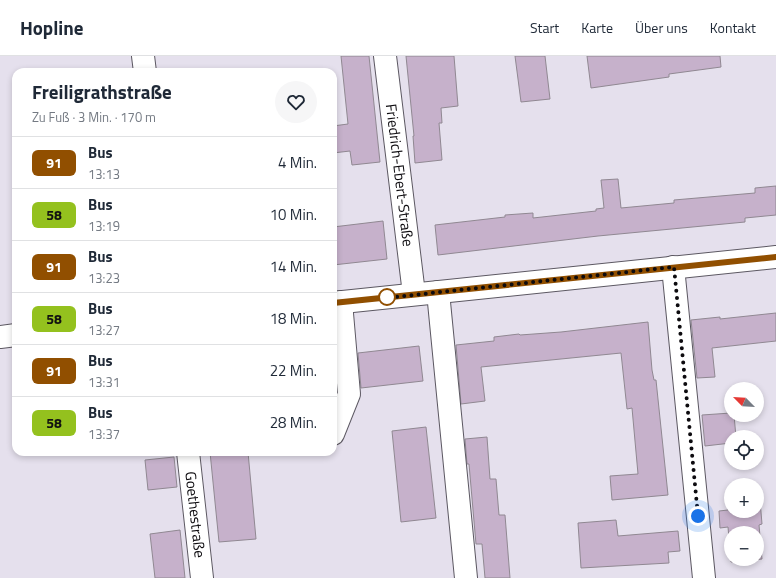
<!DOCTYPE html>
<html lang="de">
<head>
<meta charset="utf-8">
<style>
	:root { --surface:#fff; --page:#f6f6f7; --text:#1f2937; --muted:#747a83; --line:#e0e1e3 }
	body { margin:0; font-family:"Titillium Web",sans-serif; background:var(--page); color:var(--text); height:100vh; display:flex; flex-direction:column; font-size:15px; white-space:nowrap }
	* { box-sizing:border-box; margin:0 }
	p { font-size:13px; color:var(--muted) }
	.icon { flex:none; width:22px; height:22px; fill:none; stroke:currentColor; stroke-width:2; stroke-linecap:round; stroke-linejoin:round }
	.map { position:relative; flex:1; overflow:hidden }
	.sheet { position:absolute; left:12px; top:12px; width:325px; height:388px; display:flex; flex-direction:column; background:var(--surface); border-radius:12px; box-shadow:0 2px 6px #0003 }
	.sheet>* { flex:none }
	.badge { padding:0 8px; border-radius:6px; font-size:14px; line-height:26px }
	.needle { width:26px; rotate:294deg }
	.tools { position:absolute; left:724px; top:326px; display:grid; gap:8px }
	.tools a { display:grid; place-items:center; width:40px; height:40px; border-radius:50%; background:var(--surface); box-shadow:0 2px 6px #0003; font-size:20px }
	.you { position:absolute; width:20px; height:20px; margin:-10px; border:3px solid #fff; border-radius:50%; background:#1a73e8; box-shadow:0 0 0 6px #1a73e833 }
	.map>.badge { position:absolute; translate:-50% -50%; box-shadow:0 0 0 2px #fff }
	.round { display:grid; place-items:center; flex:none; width:42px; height:42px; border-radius:21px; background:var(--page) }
	.summary { display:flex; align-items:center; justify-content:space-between; height:68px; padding:0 20px }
	h1 { font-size:19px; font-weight:700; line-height:30px }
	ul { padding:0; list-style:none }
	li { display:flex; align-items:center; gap:12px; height:52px; padding:0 20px; border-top:1px solid var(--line) }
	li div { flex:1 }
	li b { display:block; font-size:15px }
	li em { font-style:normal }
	li .badge { min-width:44px; font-weight:700; text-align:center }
	header { display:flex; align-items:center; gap:24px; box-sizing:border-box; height:56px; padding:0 20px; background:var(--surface); border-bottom:1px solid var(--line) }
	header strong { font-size:19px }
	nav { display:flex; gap:22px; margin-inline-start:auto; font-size:14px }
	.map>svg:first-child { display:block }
	.building { fill:#c6b1cb; stroke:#908892; fill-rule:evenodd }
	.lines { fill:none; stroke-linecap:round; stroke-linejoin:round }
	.minor-casing { stroke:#5c5862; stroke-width:24 }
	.major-casing { stroke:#5c5862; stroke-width:24 }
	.minor { stroke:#fff; stroke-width:22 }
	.major { stroke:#fff; stroke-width:22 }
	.line-casing { stroke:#fff; stroke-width:9 }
	.line { stroke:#914f00; stroke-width:6 }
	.walk { stroke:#0d0b0f; stroke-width:4; stroke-dasharray:0 7.2 }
	.stop-dot { fill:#fff; stroke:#914f00; stroke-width:2 }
	.labels { text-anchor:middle; stroke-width:3; stroke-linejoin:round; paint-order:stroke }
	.street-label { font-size:15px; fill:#0d0b0f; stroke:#f2edfa }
</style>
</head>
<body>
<header>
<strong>Hopline</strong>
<nav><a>Start</a><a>Karte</a><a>Über uns</a><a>Kontakt</a></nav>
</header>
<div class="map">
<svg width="776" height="522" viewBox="0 0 776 522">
	<rect width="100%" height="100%" fill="#e5e0ed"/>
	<g class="building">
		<path d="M341,0H369L380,106L352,109L350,95L333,97V70L348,68Z"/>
		<path d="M406,0H454L458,50L441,52L442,67H439L442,104L415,107L413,80H414Z"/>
		<path d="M515,0H545L550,43L521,46Z"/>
		<path d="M587,0H720L721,11L669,18V21L591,32Z"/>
		<path d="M618,123L621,152L674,147V144L755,137V132L776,130V159L745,162V166L598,180L438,199L435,169L505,161V159L533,157V162L596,155V153L604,152L601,124Z"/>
		<path d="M383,165L387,203L333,209V171Z"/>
		<path d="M776,257V285L712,292L715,321L697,322L691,264L720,261V263Z"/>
		<path d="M648,266L652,314L654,324H656L668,439L612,444L610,420L638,418L632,352L627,353L621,297L481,311L485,345L461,348L456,289L494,285V281L519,278L520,279L561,276Z"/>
		<path d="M419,290L423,325L361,332L358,297Z"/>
		<path d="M333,299L336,334L333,335Z"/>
		<path d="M731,357V359H734L736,381H731V387L705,390L702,359Z"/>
		<path d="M426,371L436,462L401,466L392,375Z"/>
		<path d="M487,381L490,423H496L499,459H505L510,522H485L482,488H476L469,408H467L465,383Z"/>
		<path d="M210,396H248L256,483L219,486Z"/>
		<path d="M174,401L177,431L148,434L145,404Z"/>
		<path d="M757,444H760L762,468L759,469L762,503L731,506L728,471L720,472L719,455L728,454L727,446H731V455H757ZM731,477H757V503H731Z"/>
		<path d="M616,464L618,480L678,475L680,495L668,496L669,507L581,512L578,467Z"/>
		<path d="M180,474L185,522H155L150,478Z"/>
	</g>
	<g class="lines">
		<defs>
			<g id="minor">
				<path d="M143,0L145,16"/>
				<path id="s1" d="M385,0L414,238"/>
				<path d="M673,211L704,522"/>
				<path d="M438,236L466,522"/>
				<path d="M333,378L349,338L341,246"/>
				<path id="s2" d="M188,396L202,522"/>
			</g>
			<g id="major">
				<path d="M333,247L776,201"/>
				<path d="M0,281L16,279"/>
			</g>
		</defs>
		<use href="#minor" class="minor-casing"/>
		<use href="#major" class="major-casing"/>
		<use href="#minor" class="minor"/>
		<use href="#major" class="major"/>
	</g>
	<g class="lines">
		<defs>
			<path id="line" d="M333,247L776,201"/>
		</defs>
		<use href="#line" class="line-casing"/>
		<use href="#line" class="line"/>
		<path class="walk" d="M387,241L385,242L674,211L698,460"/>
	</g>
	<circle class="stop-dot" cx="387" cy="241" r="8"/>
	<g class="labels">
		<g class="street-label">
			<text dy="5" stroke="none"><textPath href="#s1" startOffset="120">Friedrich-Ebert-Straße</textPath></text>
			<text dy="5" stroke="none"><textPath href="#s2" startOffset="63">Goethestraße</textPath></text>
		</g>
	</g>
</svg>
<div class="tools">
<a><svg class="needle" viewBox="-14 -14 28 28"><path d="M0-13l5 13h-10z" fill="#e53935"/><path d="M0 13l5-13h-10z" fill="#747a83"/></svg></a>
<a><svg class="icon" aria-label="locate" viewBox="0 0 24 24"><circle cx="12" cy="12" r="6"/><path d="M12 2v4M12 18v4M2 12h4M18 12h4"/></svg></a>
<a>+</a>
<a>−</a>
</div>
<div class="you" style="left:698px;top:460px"></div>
<section class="sheet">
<div class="summary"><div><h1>Freiligrathstraße</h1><p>Zu Fuß · 3 Min. · 170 m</p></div><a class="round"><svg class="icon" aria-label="heart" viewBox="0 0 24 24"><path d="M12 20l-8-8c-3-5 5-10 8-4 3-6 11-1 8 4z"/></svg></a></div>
<ul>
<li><span class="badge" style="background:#914f00;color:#fff">91</span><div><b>Bus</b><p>13:13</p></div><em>4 Min.</em></li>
<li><span class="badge" style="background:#94c11e;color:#111">58</span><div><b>Bus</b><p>13:19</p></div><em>10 Min.</em></li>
<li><span class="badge" style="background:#914f00;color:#fff">91</span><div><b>Bus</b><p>13:23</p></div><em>14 Min.</em></li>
<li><span class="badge" style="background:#94c11e;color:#111">58</span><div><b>Bus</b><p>13:27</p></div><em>18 Min.</em></li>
<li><span class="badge" style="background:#914f00;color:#fff">91</span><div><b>Bus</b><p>13:31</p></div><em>22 Min.</em></li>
<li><span class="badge" style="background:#94c11e;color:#111">58</span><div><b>Bus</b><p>13:37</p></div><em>28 Min.</em></li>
</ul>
</section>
</div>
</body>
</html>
